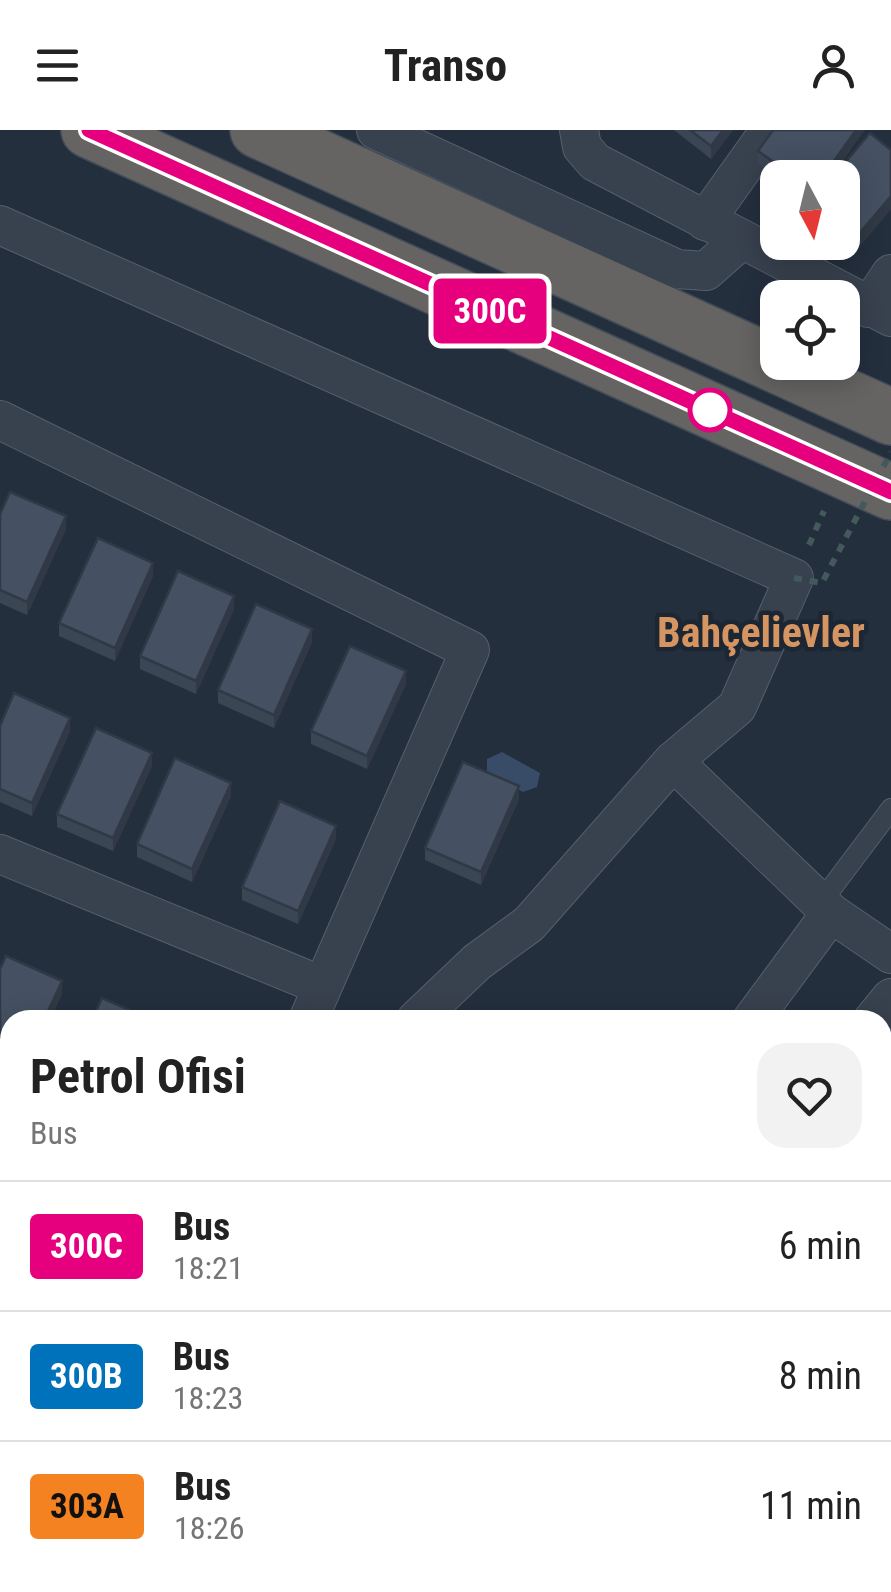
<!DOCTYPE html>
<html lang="en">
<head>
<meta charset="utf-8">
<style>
	:root { --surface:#fff; --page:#f2f2f2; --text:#222; --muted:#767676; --line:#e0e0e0 }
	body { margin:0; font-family:"Roboto Condensed",sans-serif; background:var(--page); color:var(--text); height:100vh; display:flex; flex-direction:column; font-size:38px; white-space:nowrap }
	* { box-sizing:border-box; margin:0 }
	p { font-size:32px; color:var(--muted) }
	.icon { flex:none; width:55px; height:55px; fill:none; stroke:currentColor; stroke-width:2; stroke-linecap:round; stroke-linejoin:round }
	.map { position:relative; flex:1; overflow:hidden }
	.side { position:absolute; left:0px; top:880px; width:892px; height:582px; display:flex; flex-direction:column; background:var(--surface); border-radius:30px 30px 0 0; box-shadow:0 5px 25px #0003 }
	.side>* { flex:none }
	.badge { padding:0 20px; border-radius:8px; font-size:35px; line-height:65px }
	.needle { width:65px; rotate:173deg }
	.buttons { position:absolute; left:760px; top:30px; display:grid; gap:20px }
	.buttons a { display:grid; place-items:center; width:100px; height:100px; border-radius:20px; background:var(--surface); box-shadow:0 5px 25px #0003; font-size:50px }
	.map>.badge { position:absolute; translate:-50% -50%; box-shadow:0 0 0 5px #fff }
	.round { display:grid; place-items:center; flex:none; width:105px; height:105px; border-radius:30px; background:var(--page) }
	.summary { display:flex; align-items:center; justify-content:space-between; height:170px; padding:0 30px }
	h1 { font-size:48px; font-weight:700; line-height:75px }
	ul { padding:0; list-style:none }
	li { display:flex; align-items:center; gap:30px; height:130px; padding:0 30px; border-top:2px solid var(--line) }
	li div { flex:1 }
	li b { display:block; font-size:38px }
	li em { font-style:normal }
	li .badge { min-width:110px; font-weight:700; text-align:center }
	header { display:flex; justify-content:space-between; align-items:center; height:130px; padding:0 30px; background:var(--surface); font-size:45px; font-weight:700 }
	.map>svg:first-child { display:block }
	.water { fill:#394c67 }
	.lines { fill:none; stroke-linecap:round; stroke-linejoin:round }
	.service-casing { stroke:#565f6c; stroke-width:22 }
	.minor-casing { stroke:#565f6c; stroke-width:40 }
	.trunk-casing { stroke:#434c59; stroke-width:58 }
	.path { stroke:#44595c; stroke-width:6; stroke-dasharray:8 8; stroke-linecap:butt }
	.service { stroke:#38414e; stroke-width:20 }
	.minor { stroke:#38414e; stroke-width:38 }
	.trunk { stroke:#656462; stroke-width:55 }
	.path-bridge { stroke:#44595c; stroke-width:6; stroke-dasharray:8 8; stroke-linecap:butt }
	.wall { fill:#3b4654 }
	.shaded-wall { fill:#303945 }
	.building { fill:#455162; stroke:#303945; stroke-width:2.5 }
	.line-casing { stroke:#fff; stroke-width:22 }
	.line { stroke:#e6007e; stroke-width:15 }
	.stop-dot { fill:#fff; stroke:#e6007e; stroke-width:5 }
	.labels { text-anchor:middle; stroke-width:9; stroke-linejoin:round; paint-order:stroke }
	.district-label { font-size:42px; font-weight:bold; fill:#d59563; stroke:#1d2633 }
</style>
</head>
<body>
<header><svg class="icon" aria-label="menu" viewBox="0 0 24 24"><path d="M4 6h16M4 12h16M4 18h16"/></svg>Transo<svg class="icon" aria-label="person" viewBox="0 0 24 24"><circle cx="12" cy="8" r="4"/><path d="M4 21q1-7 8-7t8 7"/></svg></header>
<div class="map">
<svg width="891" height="1462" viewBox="0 0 891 1462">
	<rect width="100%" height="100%" fill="#242f3e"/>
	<path class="water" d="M502,622L540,643L537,657L523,662L487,643V629Z"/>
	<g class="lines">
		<defs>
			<g id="service">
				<path d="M821,772L891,679"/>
				<path d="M882,1428L891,1418"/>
			</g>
			<g id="minor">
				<path d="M376,0L677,139L706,141L741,110"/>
				<path d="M579,0L582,17L595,32L891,187"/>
				<path d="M705,91L770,0"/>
				<path d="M0,95L794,448L737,577L673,631L529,794L477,832L416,890"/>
				<path d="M868,178L891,144"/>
				<path d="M0,290L470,520L308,890"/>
				<path d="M673,631L831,783L891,824"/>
				<path d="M0,724L320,855"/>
				<path d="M752,890L831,783"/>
				<path d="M873,890L891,868"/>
				<path d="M882,1160L891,1150"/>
				<path d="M0,1225L10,1229"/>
				<path d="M857,1452L868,1462"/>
				<path d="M80,1462L85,1452"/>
				<path d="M155,1462L159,1452"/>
			</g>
			<g id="trunk">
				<path d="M89,0L891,362"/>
				<path d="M258,0L891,287"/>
			</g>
		</defs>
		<use href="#service" class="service-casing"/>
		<use href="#minor" class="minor-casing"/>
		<use href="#trunk" class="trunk-casing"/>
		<path class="path" d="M809,415L824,381"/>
		<use href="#service" class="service"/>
		<use href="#minor" class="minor"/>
		<use href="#trunk" class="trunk"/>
		<path class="path-bridge" d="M794,448L822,453L891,322"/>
	</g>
	<g class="wall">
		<path d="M674,0H733L711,29Z"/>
		<path d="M891,20V79L858,118L842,104V48Z"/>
		<path d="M758,21L831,48H778L758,34Z"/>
		<path d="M0,384L66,399L27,485L0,473Z"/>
		<path d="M153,446L115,531L59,506V493Z"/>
		<path d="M234,479L196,564L140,539V526Z"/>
		<path d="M312,512L274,598L218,573V560Z"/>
		<path d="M406,554L367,639L311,614V601Z"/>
		<path d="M0,596L70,601L32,686L0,672Z"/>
		<path d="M152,636L113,721L57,697V684Z"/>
		<path d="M231,666L192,752L137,727V714Z"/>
		<path d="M519,669L481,755L425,730V718Z"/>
		<path d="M336,709L298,794L242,770V757Z"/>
		<path d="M0,839L62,864L50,890H10V943L0,939Z"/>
		<path d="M10,1084V1130L0,1125V1107Z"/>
		<path d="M0,1300L10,1305V1420L0,1416Z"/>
	</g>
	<g class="shaded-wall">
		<path d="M723,0H733L711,29V16Z"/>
		<path d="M856,0H865L831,48H822Z"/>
		<path d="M891,66V79L858,118V105Z"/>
		<path d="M66,386V399L27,485V472Z"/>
		<path d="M153,433V446L115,531V518Z"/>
		<path d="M234,466V479L196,564V551Z"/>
		<path d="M312,499V512L274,598V585Z"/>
		<path d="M406,541V554L367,639V626Z"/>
		<path d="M70,588V601L32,686V673Z"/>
		<path d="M152,623V636L113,721V708Z"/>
		<path d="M231,653V666L192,752V739Z"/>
		<path d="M519,656V669L481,755V742Z"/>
		<path d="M336,696V709L298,794V781Z"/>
		<path d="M62,851V864L50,890H44Z"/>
	</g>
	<g class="building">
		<path d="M690,0H723L711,16Z"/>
		<path d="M773,0H856L822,48H796L758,21Z"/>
		<path d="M870,3L891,20V66L858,105L842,91V48H832Z"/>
		<path d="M10,362L66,386L27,472L0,460V384Z"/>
		<path d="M98,408L153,433L115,518L59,493Z"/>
		<path d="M178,441L234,466L196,551L140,526Z"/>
		<path d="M256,474L312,499L274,585L218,560Z"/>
		<path d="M350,516L406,541L367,626L311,601Z"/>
		<path d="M14,563L70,588L32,673L0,659V596Z"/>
		<path d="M96,598L152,623L113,708L57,684Z"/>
		<path d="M175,628L231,653L192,739L137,714Z"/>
		<path d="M463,632L519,656L481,742L425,718Z"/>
		<path d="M280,671L336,696L298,781L242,757Z"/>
		<path d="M6,826L62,851L44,890H10V930L0,926V839Z"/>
		<path d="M102,868L152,890H92Z"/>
		<path d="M10,1084V1117L0,1112V1107Z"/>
		<path d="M0,1300L10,1305V1407L0,1403Z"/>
	</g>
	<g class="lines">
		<defs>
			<path id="line" d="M89,0L891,362"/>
		</defs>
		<use href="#line" class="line-casing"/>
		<use href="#line" class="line"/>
	</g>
	<circle class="stop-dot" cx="710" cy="280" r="20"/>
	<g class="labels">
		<g class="district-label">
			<text x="761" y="517">Bahçelievler</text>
		</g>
	</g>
</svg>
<div class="buttons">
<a><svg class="needle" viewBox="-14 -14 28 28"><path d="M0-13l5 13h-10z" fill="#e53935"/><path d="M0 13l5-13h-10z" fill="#767676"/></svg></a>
<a><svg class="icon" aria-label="locate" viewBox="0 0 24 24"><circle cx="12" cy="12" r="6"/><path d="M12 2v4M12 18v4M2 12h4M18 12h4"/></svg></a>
</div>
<b class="badge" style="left:490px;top:181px;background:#e6007e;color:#fff">300C</b>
<section class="side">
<div class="summary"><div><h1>Petrol Ofisi</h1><p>Bus</p></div><a class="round"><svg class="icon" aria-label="heart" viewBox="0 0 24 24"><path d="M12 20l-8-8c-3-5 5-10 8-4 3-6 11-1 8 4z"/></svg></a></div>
<ul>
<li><span class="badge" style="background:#e6007e;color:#fff">300C</span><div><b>Bus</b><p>18:21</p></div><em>6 min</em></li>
<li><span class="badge" style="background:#0072bc;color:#fff">300B</span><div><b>Bus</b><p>18:23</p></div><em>8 min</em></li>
<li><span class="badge" style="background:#f58220;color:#111">303A</span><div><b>Bus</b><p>18:26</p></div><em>11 min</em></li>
</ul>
</section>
</div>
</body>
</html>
